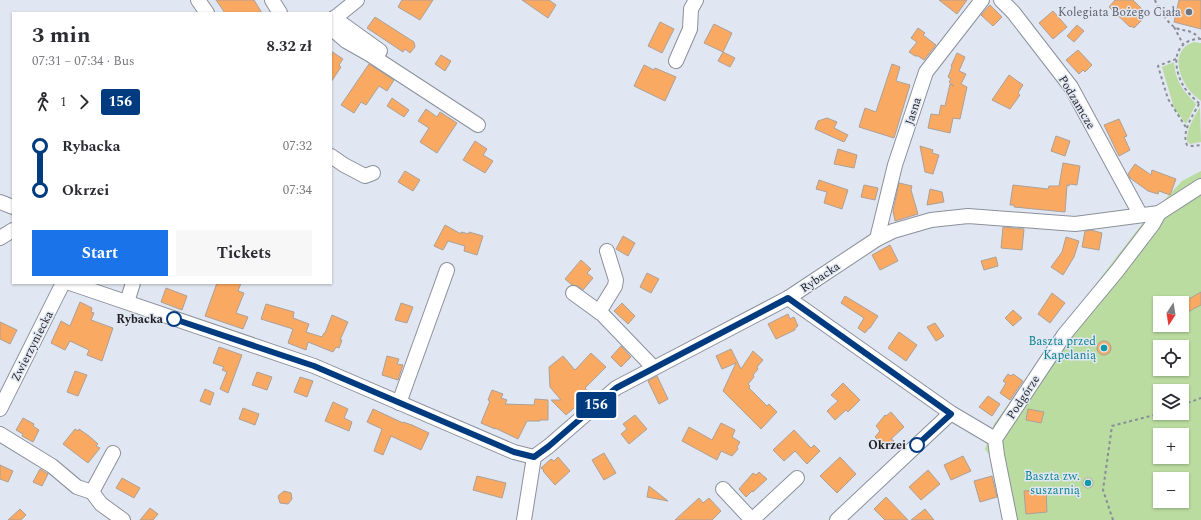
<!DOCTYPE html>
<html lang="en">
<head>
<meta charset="utf-8">
<style>
	:root { --surface:#fff; --page:#f7f7f7; --text:#2b2b33; --muted:#7c7c81; --accent:#1a73e8 }
	body { margin:0; font-family:Spectral,serif; background:var(--page); color:var(--text); height:100vh; display:flex; flex-direction:column; font-size:15px; white-space:nowrap }
	* { box-sizing:border-box; margin:0 }
	p { font-size:13px; color:var(--muted) }
	.icon { flex:none; width:22px; height:22px; fill:none; stroke:currentColor; stroke-width:2; stroke-linecap:round; stroke-linejoin:round }
	.map { position:relative; flex:1; overflow:hidden }
	.sheet { position:absolute; left:12px; top:12px; width:320px; height:272px; display:flex; flex-direction:column; background:var(--surface); border-radius:0px; box-shadow:0 1px 3px #0004 }
	.sheet>* { flex:none }
	.badge { padding:0 8px; border-radius:3px; font-size:14px; line-height:26px }
	.needle { width:26px; rotate:192deg }
	.controls { position:absolute; left:1153px; top:296px; display:grid; gap:8px }
	.controls a { display:grid; place-items:center; width:36px; height:36px; border-radius:0px; background:var(--surface); box-shadow:0 1px 3px #0004; font-size:20px }
	.map>.badge { position:absolute; translate:-50% -50%; box-shadow:0 0 0 2px #fff }
	.legs { display:flex; align-items:center; gap:6px; height:44px; padding:0 20px; font-size:13px }
	.legs p { margin-inline-start:auto }
	.overview { display:flex; align-items:center; justify-content:space-between; height:68px; padding:0 20px }
	h1 { font-size:22px; font-weight:700; line-height:30px }
	.cta { display:flex; gap:8px; margin-top:auto; padding:8px 20px }
	.cta a { flex:1; height:46px; border-radius:0px; background:var(--accent); color:#fff; font-size:16px; font-weight:700; line-height:46px; text-align:center }
	.cta a+a { background:var(--page); color:var(--text) }
	ul { padding:0 20px; list-style:none }
	li { display:flex; align-items:center; gap:14px; height:44px; font-size:15px }
	li i { display:grid; place-items:center; width:6px; height:100%; margin:0 5px; background:currentColor }
	li i::after { content:''; width:10px; height:10px; margin:-5px; border:3px solid; border-radius:50%; background:var(--surface) }
	li p { margin-inline-start:auto }
	li:first-child i { background:linear-gradient(#0000 50%,currentColor 0) }
	li:last-child i { background:linear-gradient(currentColor 50%,#0000 0) }
	.map>svg:first-child { display:block }
	.green { fill:#badca0; fill-rule:evenodd }
	.building { fill:#faa963; stroke:#aba098 }
	.lines { fill:none; stroke-linecap:round; stroke-linejoin:round }
	.minor-casing { stroke:#8b909b; stroke-width:16 }
	.path { stroke:#898d95; stroke-width:2; stroke-dasharray:3 3; stroke-linecap:butt }
	.minor { stroke:#fff; stroke-width:14 }
	.line-1-casing { stroke:#fff; stroke-width:9 }
	.line-1 { stroke:#003b80; stroke-width:6 }
	.worship-dot { fill:#6b7280; stroke:#e1e7f2; stroke-width:1.5 }
	.stop-1-dot { fill:#fff; stroke:#003b80; stroke-width:2 }
	.culture-dot { fill:#0f9aa8; stroke:#e1e7f2; stroke-width:1.5 }
	.labels { text-anchor:middle; stroke-width:3; stroke-linejoin:round; paint-order:stroke }
	.worship-label { font-size:12px; fill:#5b616d; stroke:#e1e7f2; text-anchor:end }
	.street-label { font-size:12px; fill:#1d1f23; stroke:#e1e7f2 }
	.stop-label { font-size:12px; font-weight:bold; fill:#1d1f23; stroke:#e1e7f2; text-anchor:end }
	.culture-label { font-size:12px; fill:#0d838f; stroke:#e1e7f2; text-anchor:end }
</style>
</head>
<body>
<div class="map">
<svg width="1201" height="520" viewBox="0 0 1201 520">
	<rect width="100%" height="100%" fill="#e1e7f2"/>
	<g class="green">
		<path d="M1194,42L1201,43V101C1196,97 1191,93 1187,87C1177,72 1172,49 1194,42Z"/>
		<path d="M1174,62C1175,81 1184,92 1196,104L1186,124L1174,108L1162,67Z"/>
		<path d="M1200,107L1201,142L1190,144L1187,141C1186,129 1195,116 1200,107Z"/>
		<path d="M1201,171V520H1005L992,459L985,449L994,424L1030,375L1048,346L1142,224L1182,181ZM1160,303H1182V325H1160ZM1160,347H1182V369H1160ZM1160,391H1182V413H1160ZM1160,435H1182V457H1160ZM1160,479H1182V501H1160Z"/>
	</g>
	<g class="building">
		<path d="M216,0H254L262,13H225Z"/>
		<path d="M402,0H433L420,20L398,7Z"/>
		<path d="M522,0H549L556,5L548,18Z"/>
		<path d="M939,0H967L957,14Z"/>
		<path d="M1115,0H1133L1145,12L1140,16L1143,19L1134,28L1131,26L1130,27L1109,7Z"/>
		<path d="M1179,0H1201V29L1174,22Z"/>
		<path d="M990,5L1002,17L993,26L981,15Z"/>
		<path d="M1053,11L1067,27L1053,39L1039,23Z"/>
		<path d="M375,17L414,42L415,47L410,53L405,49L403,52L367,28Z"/>
		<path d="M660,22L674,29L662,53L648,46Z"/>
		<path d="M714,24L732,33L723,52L704,43Z"/>
		<path d="M1077,25L1084,31L1074,42L1067,36Z"/>
		<path d="M918,28L925,33L923,35L936,45L924,60L918,56H915L909,52L917,42L911,38Z"/>
		<path d="M1078,50L1092,65L1085,72L1083,70L1079,74L1066,60Z"/>
		<path d="M331,51L343,59L339,65L341,67L331,82Z"/>
		<path d="M723,52L735,58L730,67L718,61Z"/>
		<path d="M957,53L965,57L959,71L966,74L961,84L967,87L960,119L953,118L950,133L928,128L931,114L939,115L941,105L945,106L950,84L954,86L949,82L951,79L948,77L952,67L951,66Z"/>
		<path d="M441,55L451,61L445,71L435,64Z"/>
		<path d="M369,64L394,80L387,91L379,86L366,105L361,102L354,113L341,105Z"/>
		<path d="M892,64L900,67L896,81L910,85L894,138L859,127L865,108L876,112Z"/>
		<path d="M644,65L654,70L655,68L676,77L665,101L634,86Z"/>
		<path d="M1009,75L1023,85L1018,93L1020,95L1010,109L992,100Z"/>
		<path d="M392,98L409,110L404,117L387,106Z"/>
		<path d="M426,109L437,117L440,112L457,123L437,153L420,142L429,128L418,121Z"/>
		<path d="M827,118L837,122L834,128L848,135L844,142L815,129L818,121Z"/>
		<path d="M1119,119L1127,136L1124,137L1130,150L1119,156L1104,125Z"/>
		<path d="M1056,136L1070,141L1065,156L1051,151Z"/>
		<path d="M475,141L487,149L483,155L493,161L485,173L463,160Z"/>
		<path d="M920,146L933,150L932,153L939,155L933,174L925,172Z"/>
		<path d="M838,149L857,155L854,168L834,164Z"/>
		<path d="M1063,163L1080,166L1077,185L1070,184L1069,186L1067,185L1065,212L1014,207V205H1010L1013,185L1048,189L1049,186H1059Z"/>
		<path d="M1135,164L1151,175L1152,170L1176,179L1170,195L1159,191L1158,194L1148,191L1130,178L1128,174Z"/>
		<path d="M405,171L420,180L413,191L398,182Z"/>
		<path d="M819,180L848,190L842,209L824,203L827,192L816,189Z"/>
		<path d="M899,183L912,186L911,190L918,214L895,221L893,211Z"/>
		<path d="M864,185L878,188L875,200L861,197Z"/>
		<path d="M930,189L942,192L944,202L927,205Z"/>
		<path d="M445,225L461,234V232L469,234V232L483,236L477,255L464,251L465,246L448,241L443,250L434,246Z"/>
		<path d="M1003,227L1024,229L1022,250L1001,248Z"/>
		<path d="M1091,230L1102,233L1099,250L1082,247L1085,231Z"/>
		<path d="M623,236L635,243L628,256L616,249Z"/>
		<path d="M1066,237L1079,241L1074,257L1063,275L1051,267L1062,252Z"/>
		<path d="M890,245L898,261L880,270L872,255Z"/>
		<path d="M996,257L998,266L984,270L981,261Z"/>
		<path d="M581,260L591,269L587,273L593,278L583,290L578,286L572,285L565,279Z"/>
		<path d="M647,273L659,279L651,293L640,287Z"/>
		<path d="M217,283H241L238,291L244,293L236,313L248,317L243,329L205,316Z"/>
		<path d="M166,288L187,296L182,310L161,302Z"/>
		<path d="M1201,292V305L1182,315V303Z"/>
		<path d="M1052,293L1065,303L1050,323L1038,314Z"/>
		<path d="M845,296L878,316L870,328H869L865,333L858,328L864,318L841,303Z"/>
		<path d="M80,302L92,308L91,312L94,313L91,320L113,328L102,361L87,355L89,350L70,341L65,350L51,343L61,321L70,326Z"/>
		<path d="M401,303L413,307L407,323L395,320Z"/>
		<path d="M622,303L635,316L628,324L614,311Z"/>
		<path d="M266,304L294,312L293,318L309,324L306,332L322,337L324,333H325L332,315L348,322L340,340H342L339,348L336,347L333,352L308,342L306,350L288,343L293,329L261,319Z"/>
		<path d="M1013,310L1022,318L1013,326L1005,318Z"/>
		<path d="M788,314L790,319L794,317L798,326L795,328V330L776,339L768,324Z"/>
		<path d="M0,322L17,330L10,344L0,339Z"/>
		<path d="M935,323L944,336L936,341L927,327Z"/>
		<path d="M899,332L917,345L906,361L888,348Z"/>
		<circle cx="1104" cy="348" r="7"/>
		<path d="M621,346L631,357L621,367L611,357Z"/>
		<path d="M219,347L242,355L228,393L220,389L227,372L222,370L224,367L213,363Z"/>
		<path d="M731,349L741,369L753,351L763,360L757,367L758,369L753,375L754,377L748,384L750,386L749,388L767,406L769,404L777,412L761,429L723,391L736,363L722,369L716,356Z"/>
		<path d="M591,353L606,367L585,388L590,394L566,415L551,400H561L550,387L549,367L563,356L575,370Z"/>
		<path d="M387,356L399,359L397,364L403,365L398,380L382,375Z"/>
		<path d="M75,371L87,375L78,396L67,392Z"/>
		<path d="M257,372L272,377L267,390L252,385Z"/>
		<path d="M1008,374L1011,376L1013,374L1023,381L1010,400L1000,393L1006,383L1003,381Z"/>
		<path d="M657,376L668,399L659,404L648,381Z"/>
		<path d="M300,377L313,381L307,397L294,392Z"/>
		<path d="M843,383L860,400L848,412L846,410L835,420L827,411L838,401L831,395Z"/>
		<path d="M205,389L214,393L210,405L200,401Z"/>
		<path d="M492,390L503,394L501,398L507,400L505,404L534,405L535,399L548,400V420H540V421H527L518,439L495,428V429L481,423L490,401L488,400Z"/>
		<path d="M988,396L1000,404L992,416L979,407Z"/>
		<path d="M333,402L348,409L344,418L352,422L349,431L325,421Z"/>
		<path d="M243,408L259,414L255,425L239,419Z"/>
		<path d="M373,409L403,423V422L412,425L429,433L421,450L391,436L383,455L374,451L382,429L367,422Z"/>
		<path d="M1028,409L1044,412L1041,423L1026,420Z"/>
		<path d="M891,412L904,427L891,439L894,441L886,448L875,437L880,431L876,426L885,415L886,416Z"/>
		<path d="M635,415L647,429L629,444L621,434L627,429L623,424Z"/>
		<path d="M23,418L34,424L33,426L39,430L33,442L22,436L23,434L16,430Z"/>
		<path d="M721,423L735,430L732,437L740,442L737,447L738,449L732,456L721,451L717,460L682,441L689,427L712,440Z"/>
		<path d="M75,429L78,431L79,429L89,436L98,444L96,446L100,448L88,463L63,444Z"/>
		<path d="M794,430L811,448L814,445L820,451L807,464L795,451L784,461L773,450Z"/>
		<path d="M604,453L616,473L604,480L592,460Z"/>
		<path d="M963,456L971,471L951,480L944,465Z"/>
		<path d="M558,457L570,471L555,485L543,471L544,470L541,468L551,459L554,461Z"/>
		<path d="M840,457L856,474L837,493L820,476Z"/>
		<path d="M0,465L13,471L8,482L0,479Z"/>
		<path d="M40,469L48,474L42,486L33,482Z"/>
		<path d="M928,470L940,484L921,500L909,487Z"/>
		<path d="M759,472L767,479L753,492L752,491L746,497L739,489L753,473L756,475Z"/>
		<path d="M477,476L506,483L502,498L473,490Z"/>
		<path d="M992,476L997,497L980,502L974,481Z"/>
		<circle cx="1088" cy="483" r="5"/>
		<path d="M122,478L140,488L134,498L116,488Z"/>
		<path d="M649,486L668,501L647,497Z"/>
		<path d="M1046,489L1047,512L1026,514L1024,491Z"/>
		<path d="M284,491L291,493L292,499L288,504L280,503L278,496Z"/>
		<path d="M886,497L908,520H885L874,509Z"/>
		<path d="M699,498L703,503L709,498L721,511L712,520H675Z"/>
		<path d="M150,508L158,514L153,520H140Z"/>
		<path d="M20,509L26,515L21,520H8Z"/>
		<path d="M925,509L934,520H911Z"/>
	</g>
	<g class="lines">
		<defs>
			<g id="minor">
				<path d="M198,0L207,13"/>
				<path d="M272,0L280,13"/>
				<path d="M1001,0L1013,12L1071,87L1140,214"/>
				<path d="M334,18L380,51"/>
				<path d="M331,21L357,0"/>
				<path d="M331,28L346,41L369,54L478,125"/>
				<path d="M676,61L690,29L691,9L696,0"/>
				<path d="M331,156L344,165L365,176L373,173"/>
				<path d="M0,202L13,207"/>
				<path d="M0,238L13,230"/>
				<path d="M877,239L895,165L926,72L982,0"/>
				<path d="M70,283L314,366L514,452L534,457L549,446L616,388L788,298L877,239L893,231L931,220L968,216L1075,224L1159,213L1201,186"/>
				<path d="M573,293L602,314L654,368"/>
				<path d="M788,298L951,413L995,439"/>
				<path d="M127,302L133,283"/>
				<path d="M599,312L615,286L616,280L607,251"/>
				<path d="M399,403L447,270"/>
				<path d="M0,409L63,283"/>
				<path d="M0,434L52,466L77,487L92,492L113,453"/>
				<path d="M723,489L752,520"/>
				<path d="M92,492L101,504L123,520"/>
				<path d="M524,520L534,457"/>
				<path d="M752,520L797,478"/>
				<path d="M837,520L951,413"/>
				<path d="M1010,520L997,455L995,439L1064,335L1117,271L1153,224L1159,213"/>
			</g>
		</defs>
		<use href="#minor" class="minor-casing"/>
		<g class="path">
			<path d="M1155,0C1157,7 1169,25 1176,28C1186,32 1191,29 1199,38"/>
			<path d="M1174,27L1183,44"/>
			<path d="M1201,39C1197,38 1193,40 1189,41C1171,49 1175,72 1184,87C1188,93 1195,100 1201,105"/>
			<path d="M1176,59L1158,66L1168,99L1187,129"/>
			<path d="M1199,104C1193,115 1181,132 1187,145L1192,146L1201,145"/>
			<path d="M1182,405L1201,398"/>
			<path d="M1113,520L1103,490L1112,426L1162,413"/>
		</g>
		<use href="#minor" class="minor"/>
	</g>
	<g class="lines">
		<defs>
			<path id="line-1" d="M174,319L314,366L514,452L534,457L549,446L616,388L788,298L951,414L917,445"/>
		</defs>
		<use href="#line-1" class="line-1-casing"/>
		<use href="#line-1" class="line-1"/>
	</g>
	<circle class="worship-dot" cx="1189" cy="12" r="4"/>
	<g class="stop-1-dot">
		<circle cx="174" cy="319" r="7"/>
		<circle cx="917" cy="445" r="7"/>
	</g>
	<g class="culture-dot">
		<circle cx="1104" cy="348" r="4"/>
		<circle cx="1088" cy="483" r="4"/>
	</g>
	<g class="labels">
		<g class="worship-label">
			<text x="1181" y="16">Kolegiata Bożego Ciała</text>
		</g>
		<g class="street-label">
			<text transform="translate(1077 102) rotate(59)" y="4">Podzamcze</text>
			<text transform="translate(913 111) rotate(-72)" y="4">Jasna</text>
			<text transform="translate(820 277) rotate(-34)" y="4">Rybacka</text>
			<text transform="translate(32 346) rotate(-63)" y="4">Zwierzyniecka</text>
			<text transform="translate(1023 397) rotate(-57)" y="4">Podgórze</text>
		</g>
		<g class="stop-label">
			<text x="163" y="323">Rybacka</text>
			<text x="906" y="449">Okrzei</text>
		</g>
		<g class="culture-label">
			<text x="1096" y="345">Baszta przed<tspan x="1096" dy="14">Kapelanią</tspan></text>
			<text x="1080" y="480">Baszta zw.<tspan x="1080" dy="14">suszarnią</tspan></text>
		</g>
	</g>
</svg>
<div class="controls">
<a><svg class="needle" viewBox="-14 -14 28 28"><path d="M0-13l5 13h-10z" fill="#e53935"/><path d="M0 13l5-13h-10z" fill="#7c7c81"/></svg></a>
<a><svg class="icon" aria-label="locate" viewBox="0 0 24 24"><circle cx="12" cy="12" r="6"/><path d="M12 2v4M12 18v4M2 12h4M18 12h4"/></svg></a>
<a><svg class="icon" aria-label="layers" viewBox="0 0 24 24"><path d="M12 4l9 5-9 5-9-5zM3 14l9 5 9-5"/></svg></a>
<a>+</a>
<a>−</a>
</div>
<b class="badge" style="left:596px;top:405px;background:#003b80;color:#fff">156</b>
<section class="sheet">
<div class="overview"><div><h1>3 min</h1><p>07:31 – 07:34 · Bus</p></div><b>8.32 zł</b></div>
<div class="legs"><svg class="icon" aria-label="walk" viewBox="0 0 24 24"><circle cx="13" cy="4" r="2"/><path d="M13 8l-2 6 4 7M11 14l-3 7M7 12l3-4h3l4 4"/></svg>1<svg class="icon" aria-label="forward" viewBox="0 0 24 24"><path d="M9 5l7 7-7 7"/></svg><b class="badge" style="background:#003b80;color:#fff">156</b></div>
<ul>
<li><i style="color:#003b80"></i><b>Rybacka</b><p>07:32</p></li>
<li><i style="color:#003b80"></i><b>Okrzei</b><p>07:34</p></li>
</ul>
<div class="cta"><a>Start</a><a>Tickets</a></div>
</section>
</div>
</body>
</html>
